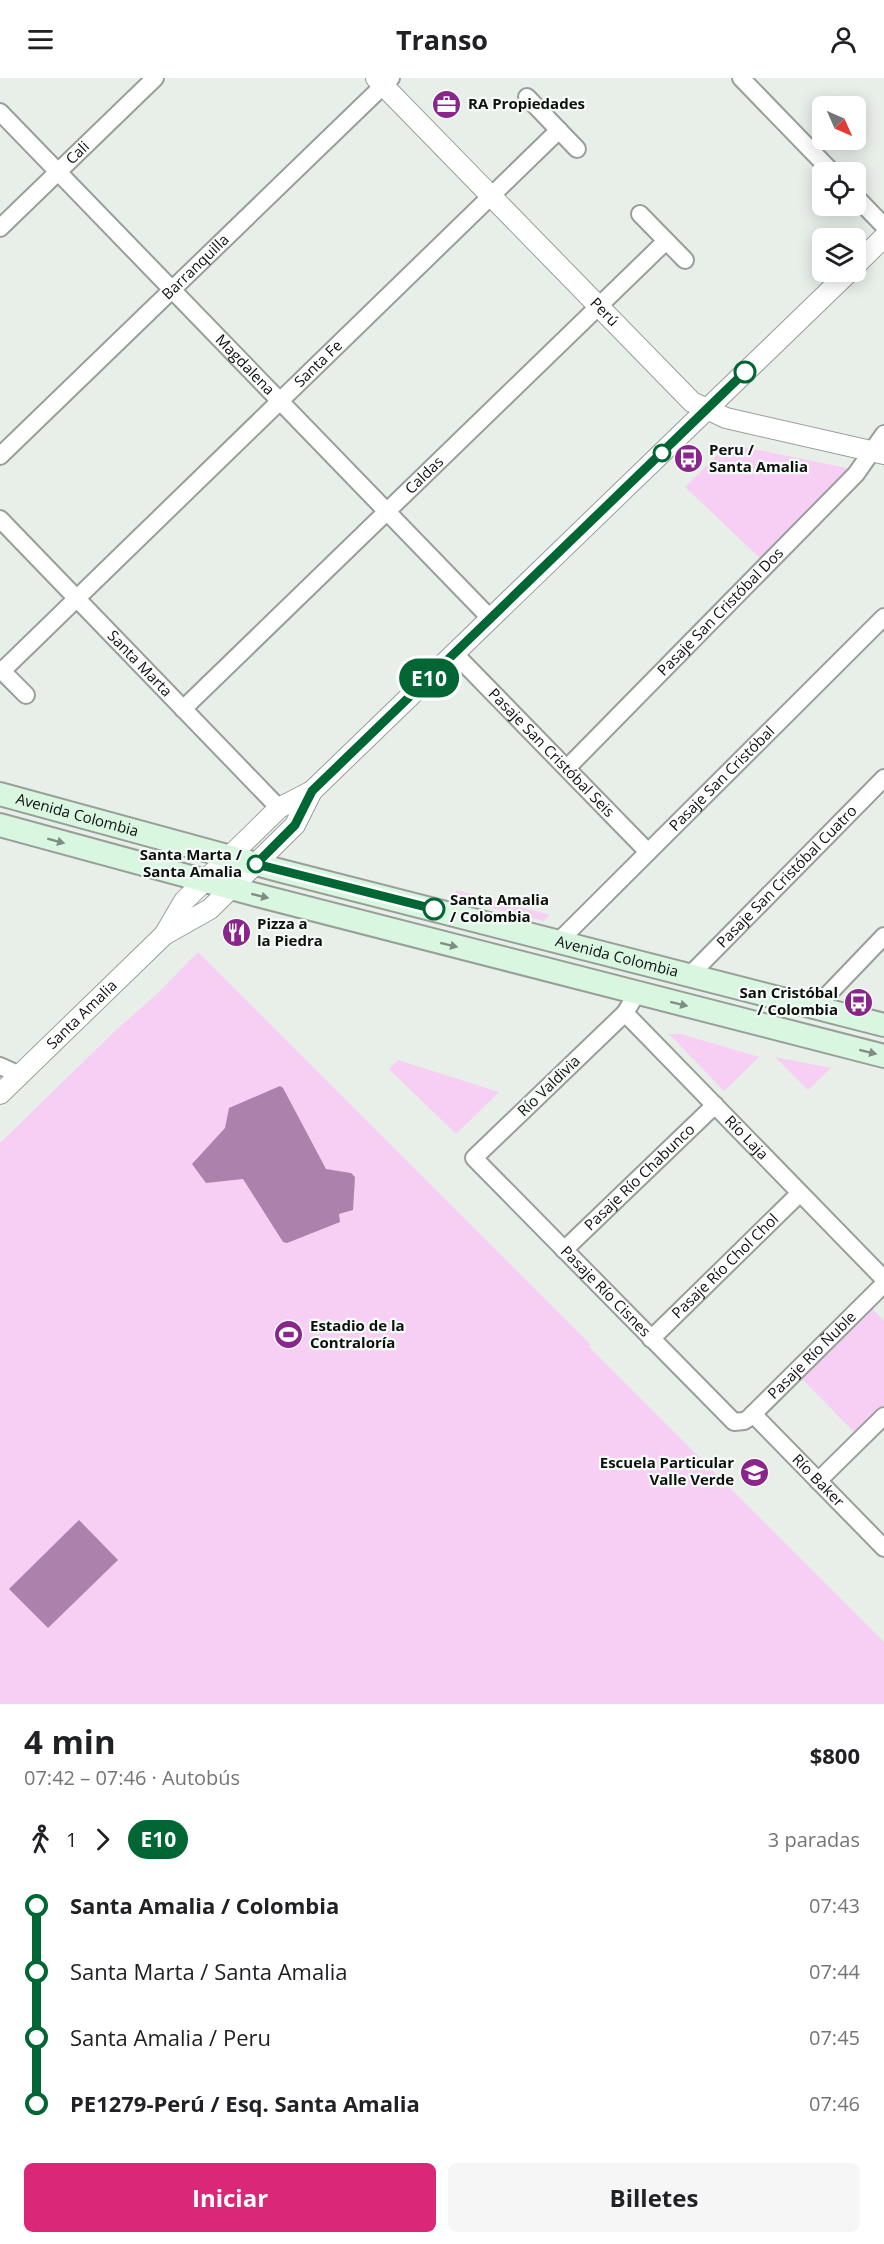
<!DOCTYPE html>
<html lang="es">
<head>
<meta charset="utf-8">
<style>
	:root { --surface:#fff; --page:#f6f6f6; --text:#202124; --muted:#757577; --accent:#db2777 }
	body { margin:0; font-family:"Open Sans",sans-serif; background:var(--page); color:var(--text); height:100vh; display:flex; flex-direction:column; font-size:22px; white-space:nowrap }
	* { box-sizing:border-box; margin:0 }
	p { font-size:20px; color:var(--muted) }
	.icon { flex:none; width:33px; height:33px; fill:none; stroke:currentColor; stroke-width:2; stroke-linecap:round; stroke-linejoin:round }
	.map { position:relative; height:1626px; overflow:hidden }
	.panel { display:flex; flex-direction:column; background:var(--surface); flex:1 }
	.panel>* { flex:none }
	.badge { padding:0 12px; border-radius:20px; font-size:21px; line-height:39px }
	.needle { width:39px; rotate:135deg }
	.buttons { position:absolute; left:812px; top:18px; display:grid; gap:12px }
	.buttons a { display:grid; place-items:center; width:54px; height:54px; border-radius:9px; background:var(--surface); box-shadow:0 3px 15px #0003; font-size:30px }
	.map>.badge { position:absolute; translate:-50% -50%; box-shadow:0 0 0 3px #fff }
	.legs { display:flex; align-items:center; gap:9px; height:66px; padding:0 24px; font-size:20px }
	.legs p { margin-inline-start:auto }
	.overview { display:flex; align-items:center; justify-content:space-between; height:102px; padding:0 24px }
	h1 { font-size:33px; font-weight:700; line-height:45px }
	.primary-button { display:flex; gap:12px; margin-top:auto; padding:12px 24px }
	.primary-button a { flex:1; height:69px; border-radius:9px; background:var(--accent); color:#fff; font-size:24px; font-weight:700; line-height:69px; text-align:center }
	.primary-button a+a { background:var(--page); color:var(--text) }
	ul { padding:0 24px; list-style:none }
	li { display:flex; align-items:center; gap:21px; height:66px; font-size:22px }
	li i { display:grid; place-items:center; width:9px; height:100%; margin:0 8px; background:currentColor }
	li i::after { content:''; width:15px; height:15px; margin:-8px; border:4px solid; border-radius:50%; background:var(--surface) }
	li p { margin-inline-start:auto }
	li:first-child i { background:linear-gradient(#0000 50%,currentColor 0) }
	li:last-child i { background:linear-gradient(currentColor 50%,#0000 0) }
	header { display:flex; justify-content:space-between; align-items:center; height:78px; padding:0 24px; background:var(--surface); font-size:27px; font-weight:700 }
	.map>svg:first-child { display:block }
	.green { fill:#f7cff5 }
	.water { fill:#ac81ab }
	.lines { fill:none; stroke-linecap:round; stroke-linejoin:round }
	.minor-casing { stroke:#989f99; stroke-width:20 }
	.tertiary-casing { stroke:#989f99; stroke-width:22 }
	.secondary-casing { stroke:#989f99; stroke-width:26 }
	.minor { stroke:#fff; stroke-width:16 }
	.tertiary { stroke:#fff; stroke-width:20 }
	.secondary { stroke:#d9f6e1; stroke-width:22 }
	.oneway { fill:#7e8e82 }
	.line-1-casing { stroke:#fff; stroke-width:14 }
	.line-1 { stroke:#063; stroke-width:9 }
	.stop-1-dot { fill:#fff; stroke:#063; stroke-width:3 }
	.labels { text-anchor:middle; stroke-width:4.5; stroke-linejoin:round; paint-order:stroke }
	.poi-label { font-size:15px; font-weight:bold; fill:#0e100f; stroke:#f5fcf7; text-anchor:start }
	.street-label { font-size:15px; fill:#0e100f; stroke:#f5fcf7 }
	.stop-label { font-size:15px; font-weight:bold; fill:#0e100f; stroke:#f5fcf7; text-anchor:end }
</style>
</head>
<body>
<header><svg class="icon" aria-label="menu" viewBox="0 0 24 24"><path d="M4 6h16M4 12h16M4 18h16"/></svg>Transo<svg class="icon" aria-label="person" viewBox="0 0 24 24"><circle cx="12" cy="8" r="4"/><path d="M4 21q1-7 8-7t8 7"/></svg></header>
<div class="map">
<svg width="884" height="1626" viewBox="0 0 884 1626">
	<rect width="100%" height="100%" fill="#e8efe9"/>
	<g class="green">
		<path d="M728,366L852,391L763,483L685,409Z"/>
		<path d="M456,812L550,837L544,843L453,820Z"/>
		<path d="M198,874L591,1267L589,1269L884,1564V1626H0V1065L116,952L157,916Z"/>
		<path d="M669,956H681L759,979L724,1013Z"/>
		<path d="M775,979L831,990L808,1012Z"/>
		<path d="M398,982L499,1014L456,1056L389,991Z"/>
		<path d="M869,1227L884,1243V1332L858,1358L799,1298Z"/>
	</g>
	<g class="water">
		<path d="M280,1008L283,1010L326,1091L351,1095L355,1099L353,1132L339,1136L340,1144L287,1165L283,1164L243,1101L206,1105L192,1086L225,1050L229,1030Z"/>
		<path d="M79,1442L118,1482L48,1550L9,1511Z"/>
	</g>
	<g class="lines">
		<defs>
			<g id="minor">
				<path d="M741,0L832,94"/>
				<path d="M527,19L577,71"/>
				<path id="s1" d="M0,34L491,541"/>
				<path d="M855,118L884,148"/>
				<path d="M640,136L685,182"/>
				<path id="s2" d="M0,150L155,0"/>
				<path id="s3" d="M0,378L391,0"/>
				<path id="s4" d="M0,441L279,730"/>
				<path id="s5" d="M455,576L648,774"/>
				<path d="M0,591L26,617"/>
				<path id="s6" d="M2,593L559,52"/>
				<path id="s7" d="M183,631L666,163"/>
				<path id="s8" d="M567,690L856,396L884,356"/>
				<path id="s9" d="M559,863L884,539"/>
				<path id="s10" d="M690,897L884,700"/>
				<path id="s11" d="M637,915L625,935L474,1080L734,1344L744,1343L749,1340L884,1206"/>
				<path d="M815,930L884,858"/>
				<path id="s12" d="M625,935L884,1201"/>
				<path d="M0,988L20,997"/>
				<path id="s13" d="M564,1172L715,1027"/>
				<path id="s14" d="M651,1261L800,1115"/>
				<path id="s15" d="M753,1336L884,1470"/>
				<path d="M818,1403L884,1338"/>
			</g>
			<g id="tertiary">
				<path id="s16" d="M376,0L692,324L726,340L884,376"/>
				<path d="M855,188L884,159"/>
				<path d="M164,857L184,823L229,779L279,730L312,713L849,194"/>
				<path id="s17" d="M0,1016L164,857L210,831L295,747L312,713"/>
			</g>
			<g id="secondary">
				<path id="s18" d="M0,716L278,792L884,947"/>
				<path d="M0,747L253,816L884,978"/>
			</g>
		</defs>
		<use href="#minor" class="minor-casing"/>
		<use href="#tertiary" class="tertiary-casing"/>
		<use href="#secondary" class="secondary-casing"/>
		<use href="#minor" class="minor"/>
		<use href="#tertiary" class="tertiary"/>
		<use href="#secondary" class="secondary"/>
	</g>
	<defs><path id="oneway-solid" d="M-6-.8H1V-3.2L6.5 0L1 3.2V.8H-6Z" transform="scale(1.5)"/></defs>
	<g class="oneway">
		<use href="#oneway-solid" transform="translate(56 763) rotate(15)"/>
		<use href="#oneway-solid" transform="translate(260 818) rotate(14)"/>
		<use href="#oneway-solid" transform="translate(449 867) rotate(14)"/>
		<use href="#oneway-solid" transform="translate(679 926) rotate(14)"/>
		<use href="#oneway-solid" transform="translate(868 974) rotate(14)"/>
	</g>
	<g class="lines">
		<defs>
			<path id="line-1" d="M434,831L256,786L295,747L312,713L745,294"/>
		</defs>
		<use href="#line-1" class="line-1-casing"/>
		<use href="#line-1" class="line-1"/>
	</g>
	<defs>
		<symbol id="office-disc" viewBox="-11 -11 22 22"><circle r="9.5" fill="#8a258c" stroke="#f5fcf7"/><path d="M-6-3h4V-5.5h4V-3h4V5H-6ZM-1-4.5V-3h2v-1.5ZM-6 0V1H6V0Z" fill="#fff"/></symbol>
		<symbol id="bus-disc" viewBox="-11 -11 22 22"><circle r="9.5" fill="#8a258c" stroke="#f5fcf7"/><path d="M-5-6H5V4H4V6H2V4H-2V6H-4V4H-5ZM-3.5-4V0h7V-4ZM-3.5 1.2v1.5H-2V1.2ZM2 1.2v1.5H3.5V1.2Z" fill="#fff"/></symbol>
		<symbol id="restaurant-disc" viewBox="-11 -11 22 22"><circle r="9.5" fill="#8a258c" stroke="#f5fcf7"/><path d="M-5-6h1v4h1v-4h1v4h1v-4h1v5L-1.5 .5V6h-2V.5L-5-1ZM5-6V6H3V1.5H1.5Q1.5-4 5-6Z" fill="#fff"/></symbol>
		<symbol id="stadium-disc" viewBox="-11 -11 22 22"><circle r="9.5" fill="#8a258c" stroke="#f5fcf7"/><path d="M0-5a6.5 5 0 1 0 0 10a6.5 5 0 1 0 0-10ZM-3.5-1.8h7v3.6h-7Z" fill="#fff"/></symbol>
		<symbol id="school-disc" viewBox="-11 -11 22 22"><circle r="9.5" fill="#8a258c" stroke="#f5fcf7"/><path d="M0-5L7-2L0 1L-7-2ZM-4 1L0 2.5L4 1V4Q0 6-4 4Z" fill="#fff"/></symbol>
	</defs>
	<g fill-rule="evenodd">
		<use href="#office-disc" x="430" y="10" width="33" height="33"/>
		<use href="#bus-disc" x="672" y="364" width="33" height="33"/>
		<use href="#restaurant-disc" x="220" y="838" width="33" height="33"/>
		<use href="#bus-disc" x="842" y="908" width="33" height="33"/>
		<use href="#stadium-disc" x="272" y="1240" width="33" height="33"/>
		<use href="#school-disc" x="738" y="1378" width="33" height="33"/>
	</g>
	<g class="stop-1-dot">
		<circle cx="745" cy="294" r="10"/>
		<circle cx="662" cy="375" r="8"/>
		<circle cx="256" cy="786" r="8"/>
		<circle cx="434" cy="831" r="10"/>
	</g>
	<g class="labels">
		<g class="poi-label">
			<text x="468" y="31">RA Propiedades</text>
			<text x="709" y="377">Peru /<tspan x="709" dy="17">Santa Amalia</tspan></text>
			<text x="257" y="851">Pizza a<tspan x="257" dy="17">la Piedra</tspan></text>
			<text x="838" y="920" text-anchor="end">San Cristóbal<tspan x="838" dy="17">/ Colombia</tspan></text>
			<text x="310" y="1253">Estadio de la<tspan x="310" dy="17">Contraloría</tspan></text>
			<text x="734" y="1390" text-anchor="end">Escuela Particular<tspan x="734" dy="17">Valle Verde</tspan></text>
		</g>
		<g class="street-label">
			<text dy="5" stroke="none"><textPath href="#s2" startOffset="108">Cali</textPath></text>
			<text dy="5" stroke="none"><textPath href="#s3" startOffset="272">Barranquilla</textPath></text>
			<text dy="5" stroke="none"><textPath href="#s16" startOffset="327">Perú</textPath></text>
			<text dy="5" stroke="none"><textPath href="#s6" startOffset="441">Santa Fe</textPath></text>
			<text dy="5" stroke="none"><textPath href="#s1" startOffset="352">Magdalena</textPath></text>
			<text dy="5" stroke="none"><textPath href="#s7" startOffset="336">Caldas</textPath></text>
			<text dy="5" stroke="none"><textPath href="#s8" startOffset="219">Pasaje San Cristóbal Dos</textPath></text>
			<text dy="5" stroke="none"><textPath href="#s4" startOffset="201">Santa Marta</textPath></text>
			<text dy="5" stroke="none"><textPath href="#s5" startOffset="138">Pasaje San Cristóbal Seis</textPath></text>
			<text dy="5" stroke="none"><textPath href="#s9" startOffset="230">Pasaje San Cristóbal</textPath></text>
			<text dy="5" stroke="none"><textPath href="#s18" startOffset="80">Avenida Colombia</textPath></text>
			<text dy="5" stroke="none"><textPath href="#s10" startOffset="138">Pasaje San Cristóbal Cuatro</textPath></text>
			<text dy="5" stroke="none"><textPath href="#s18" startOffset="638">Avenida Colombia</textPath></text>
			<text dy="5" stroke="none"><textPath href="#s17" startOffset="114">Santa Amalia</textPath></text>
			<text transform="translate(549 1008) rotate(-44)" y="5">Río Valdivia</text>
			<text dy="5" stroke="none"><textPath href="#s12" startOffset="174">Río Laja</textPath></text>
			<text dy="5" stroke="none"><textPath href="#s13" startOffset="105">Pasaje Río Chabunco</textPath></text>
			<text dy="5" stroke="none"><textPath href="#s14" startOffset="104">Pasaje Río Chol Chol</textPath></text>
			<text dy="5" stroke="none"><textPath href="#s11" startOffset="420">Pasaje Río Cisnes</textPath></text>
			<text dy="5" stroke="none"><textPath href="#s11" startOffset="708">Pasaje Río Ñuble</textPath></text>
			<text dy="5" stroke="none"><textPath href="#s15" startOffset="93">Río Baker</textPath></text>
		</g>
		<g class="stop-label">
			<text x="242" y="782">Santa Marta /<tspan x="242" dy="17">Santa Amalia</tspan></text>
			<text x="450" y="827" text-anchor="start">Santa Amalia<tspan x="450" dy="17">/ Colombia</tspan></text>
		</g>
	</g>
</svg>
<div class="buttons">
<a><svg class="needle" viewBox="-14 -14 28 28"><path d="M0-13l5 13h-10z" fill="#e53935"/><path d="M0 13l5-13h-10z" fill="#757577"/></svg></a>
<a><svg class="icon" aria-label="locate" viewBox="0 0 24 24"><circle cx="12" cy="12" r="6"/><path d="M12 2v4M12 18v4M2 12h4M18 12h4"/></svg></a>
<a><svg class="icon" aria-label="layers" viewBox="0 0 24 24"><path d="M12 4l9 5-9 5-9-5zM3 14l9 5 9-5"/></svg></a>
</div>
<b class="badge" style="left:429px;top:600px;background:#063;color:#fff">E10</b>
</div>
<section class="panel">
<div class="overview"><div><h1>4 min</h1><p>07:42 – 07:46 · Autobús</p></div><b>$800</b></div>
<div class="legs"><svg class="icon" aria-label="walk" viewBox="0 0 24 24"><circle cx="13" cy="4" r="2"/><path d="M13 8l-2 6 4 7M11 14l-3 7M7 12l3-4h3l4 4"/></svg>1<svg class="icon" aria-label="forward" viewBox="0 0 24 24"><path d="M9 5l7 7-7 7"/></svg><b class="badge" style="background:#063;color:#fff">E10</b><p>3 paradas</p></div>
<ul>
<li><i style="color:#063"></i><b>Santa Amalia / Colombia</b><p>07:43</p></li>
<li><i style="color:#063"></i><span>Santa Marta / Santa Amalia</span><p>07:44</p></li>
<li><i style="color:#063"></i><span>Santa Amalia / Peru</span><p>07:45</p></li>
<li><i style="color:#063"></i><b>PE1279-Perú / Esq. Santa Amalia</b><p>07:46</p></li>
</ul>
<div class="primary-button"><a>Iniciar</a><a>Billetes</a></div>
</section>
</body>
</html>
